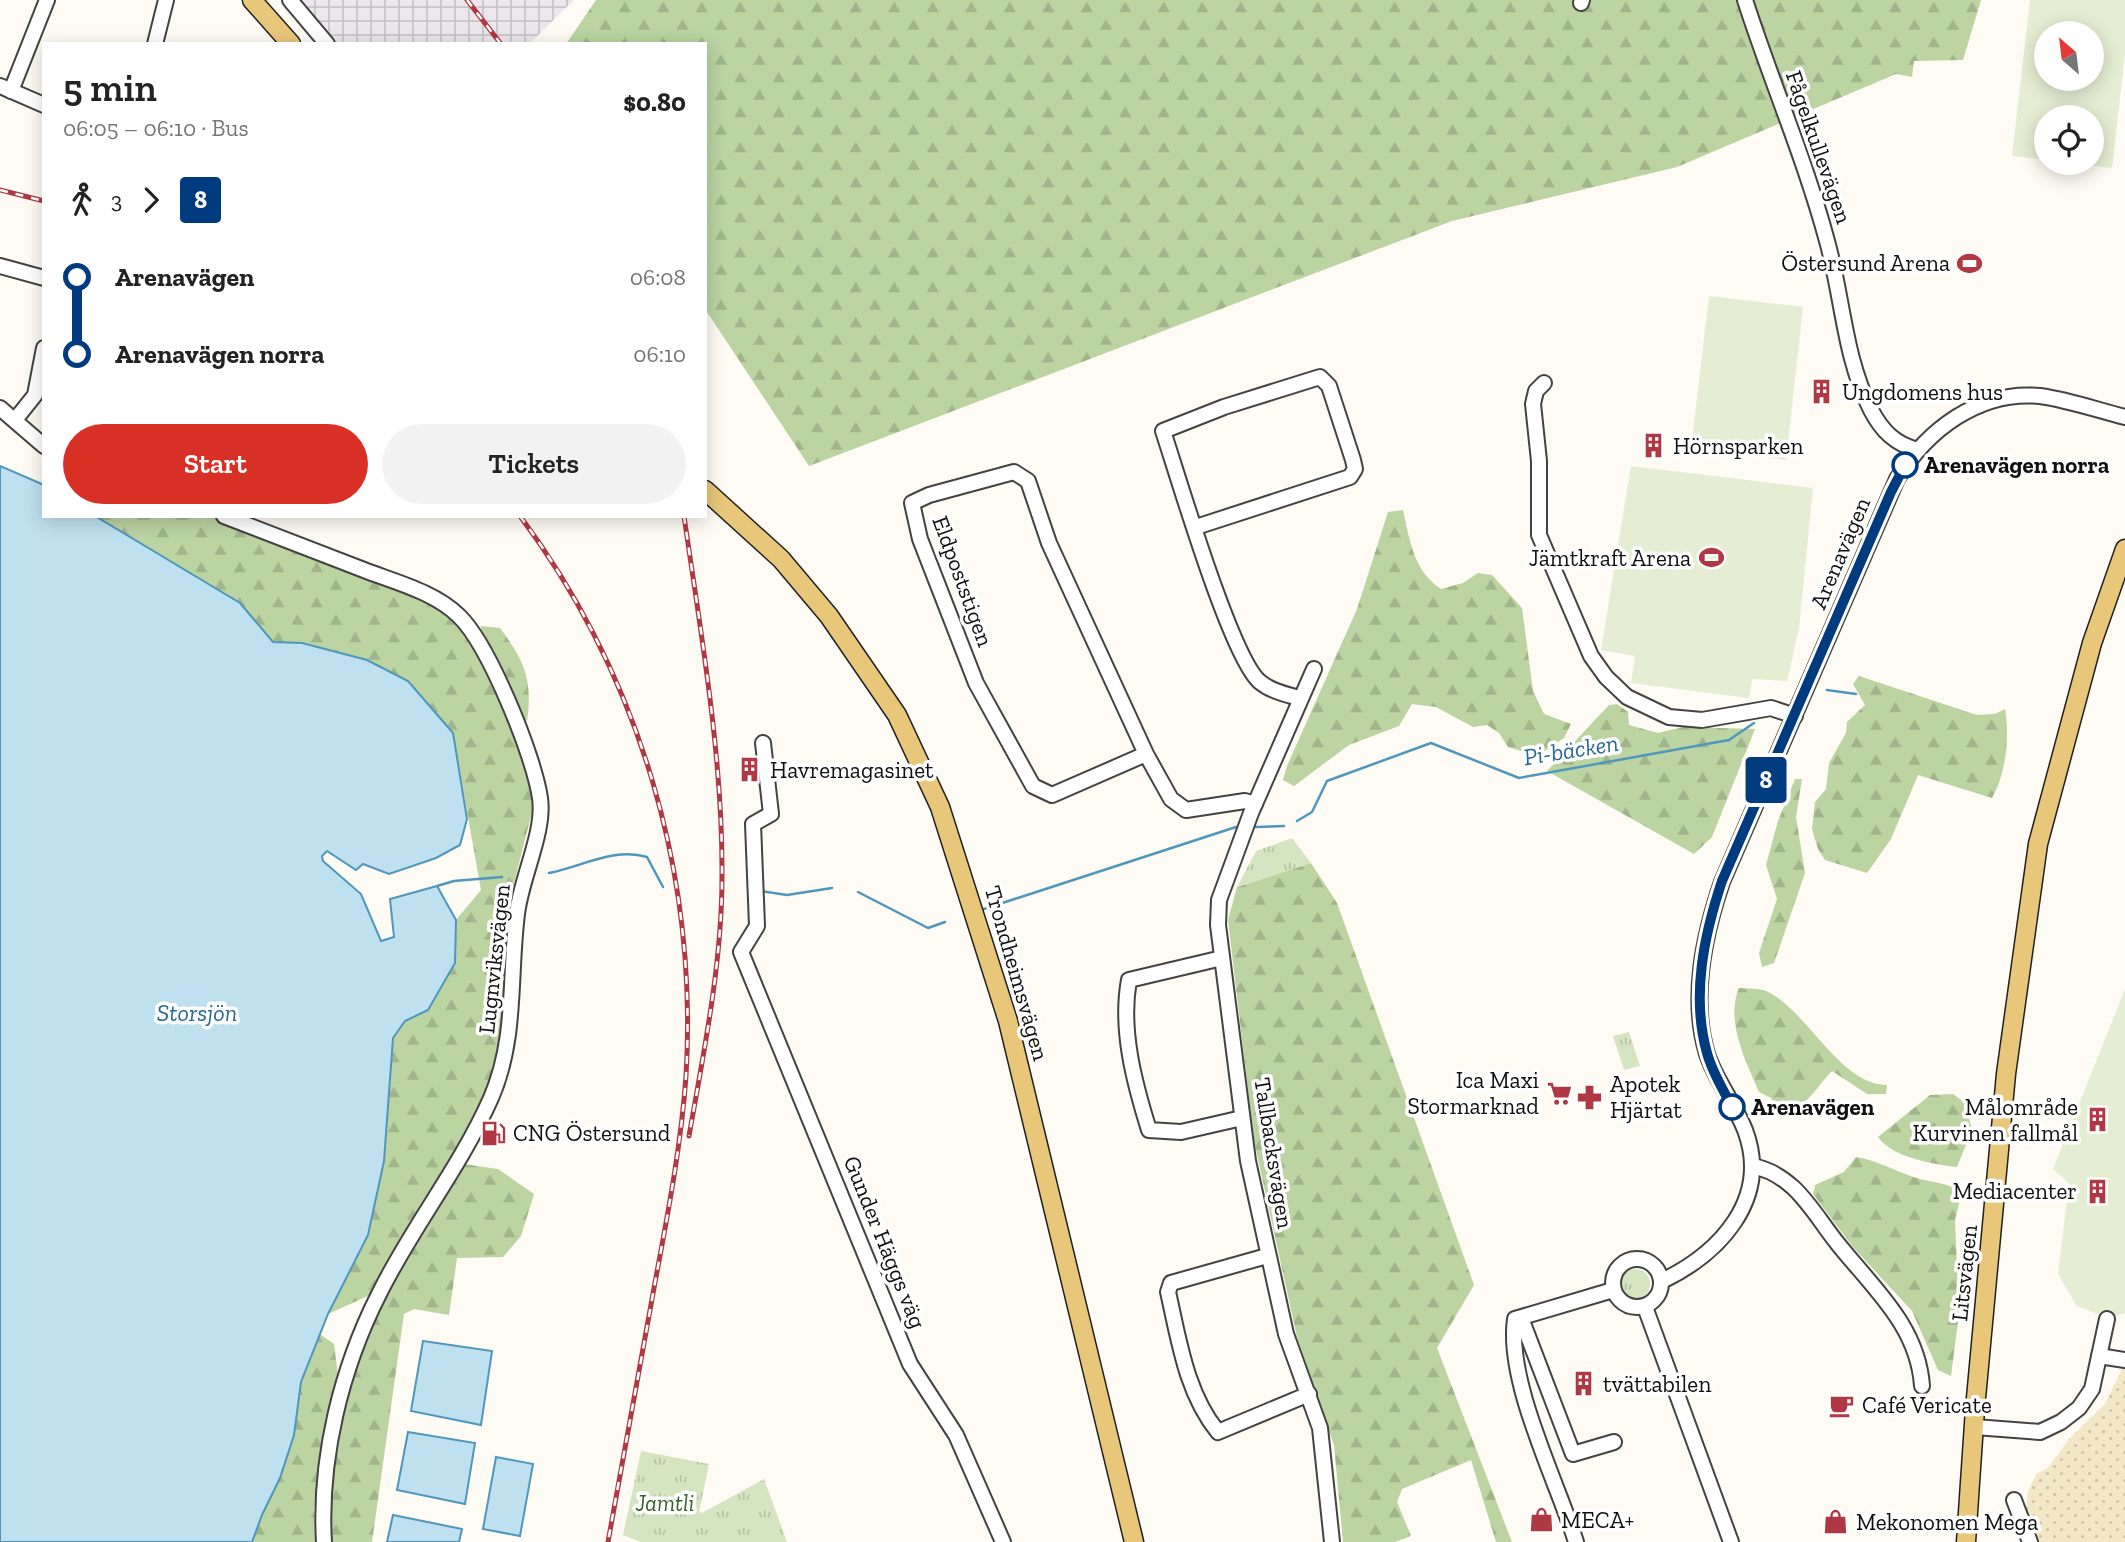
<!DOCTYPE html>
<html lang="en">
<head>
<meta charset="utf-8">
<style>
	:root { --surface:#fff; --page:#f2f2f2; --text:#222; --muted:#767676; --accent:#d93025 }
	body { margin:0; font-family:"Zilla Slab",serif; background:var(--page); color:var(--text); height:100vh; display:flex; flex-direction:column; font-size:26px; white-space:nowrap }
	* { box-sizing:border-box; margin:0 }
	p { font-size:23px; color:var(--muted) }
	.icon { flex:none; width:38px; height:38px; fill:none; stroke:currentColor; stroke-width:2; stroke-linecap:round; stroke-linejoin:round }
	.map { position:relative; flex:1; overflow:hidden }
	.panel { position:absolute; left:42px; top:42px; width:665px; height:476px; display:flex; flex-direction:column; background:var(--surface); border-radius:0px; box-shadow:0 4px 18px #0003 }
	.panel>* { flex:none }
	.badge { padding:0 14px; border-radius:5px; font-size:24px; line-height:46px }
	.needle { width:46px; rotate:332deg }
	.tools { position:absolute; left:2034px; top:21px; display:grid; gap:14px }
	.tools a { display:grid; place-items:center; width:70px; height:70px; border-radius:50%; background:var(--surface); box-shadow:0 4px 18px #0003; font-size:35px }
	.map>.badge { position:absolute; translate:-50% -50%; box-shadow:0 0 0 4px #fff }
	.legs { display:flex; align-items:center; gap:10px; height:77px; padding:0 21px; font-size:23px }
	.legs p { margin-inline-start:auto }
	.head { display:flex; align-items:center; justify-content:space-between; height:119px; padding:0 21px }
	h1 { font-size:38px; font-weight:600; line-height:52px }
	.button { display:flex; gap:14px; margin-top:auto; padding:14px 21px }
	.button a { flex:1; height:80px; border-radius:42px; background:var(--accent); color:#fff; font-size:28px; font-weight:600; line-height:80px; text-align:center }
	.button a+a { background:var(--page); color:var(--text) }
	ul { padding:0 21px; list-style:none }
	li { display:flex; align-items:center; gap:24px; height:77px; font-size:26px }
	li i { display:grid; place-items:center; width:10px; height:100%; margin:0 9px; background:currentColor }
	li i::after { content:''; width:18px; height:18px; margin:-9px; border:5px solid; border-radius:50%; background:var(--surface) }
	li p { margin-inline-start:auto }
	li:first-child i { background:linear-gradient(#0000 50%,currentColor 0) }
	li:last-child i { background:linear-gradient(currentColor 50%,#0000 0) }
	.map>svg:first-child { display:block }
	.industrial { fill:url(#industrial-grid) }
	.forest { fill:url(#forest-firs) }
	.sand { fill:url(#sand-dots) }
	.park { fill:url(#park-tufts) }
	.pitch { fill:#e5edd2; fill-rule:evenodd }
	.water { fill:#bfe0ef; stroke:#4f97bd; stroke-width:2 }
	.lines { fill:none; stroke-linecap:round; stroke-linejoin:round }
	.stream { stroke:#4f97bd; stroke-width:2.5 }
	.minor-casing { stroke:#434343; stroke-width:18 }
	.major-casing { stroke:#212121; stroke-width:21 }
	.minor { stroke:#fff; stroke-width:14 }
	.major { stroke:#e8c77a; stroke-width:18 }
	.rail-casing { stroke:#af3844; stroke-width:5 }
	.rail { stroke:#fff; stroke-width:2.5; stroke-dasharray:8; stroke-linecap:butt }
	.line-1-casing { stroke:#fff; stroke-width:16 }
	.line-1 { stroke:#003b80; stroke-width:10 }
	.stop-1-dot { fill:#fff; stroke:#003b80; stroke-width:3.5 }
	.labels { text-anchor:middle; stroke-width:7; stroke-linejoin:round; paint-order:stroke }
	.street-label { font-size:23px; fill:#101010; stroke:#fff }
	.poi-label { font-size:23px; fill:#101010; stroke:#fff; text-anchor:start }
	.stop-label { font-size:23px; font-weight:bold; fill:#101010; stroke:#fff; text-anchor:start }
	.park-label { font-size:23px; font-style:italic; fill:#366027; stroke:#fff }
	.water-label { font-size:24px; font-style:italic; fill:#286a93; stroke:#fff }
</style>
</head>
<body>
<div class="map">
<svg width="2125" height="1542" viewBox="0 0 2125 1542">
	<defs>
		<pattern id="industrial-grid" width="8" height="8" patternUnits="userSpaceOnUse" patternTransform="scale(1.75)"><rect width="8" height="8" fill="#ece6ed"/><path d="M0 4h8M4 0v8" fill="none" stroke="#c9c4ca"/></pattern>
		<pattern id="forest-firs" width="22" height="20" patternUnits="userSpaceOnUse" patternTransform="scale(1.75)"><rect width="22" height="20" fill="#bbd4a2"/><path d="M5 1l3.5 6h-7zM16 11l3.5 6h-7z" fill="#a0b58a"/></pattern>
		<pattern id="sand-dots" width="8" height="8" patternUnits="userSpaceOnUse" patternTransform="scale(1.75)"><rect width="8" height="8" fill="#f4e7c6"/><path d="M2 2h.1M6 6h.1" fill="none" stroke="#d0c5a9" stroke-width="1.8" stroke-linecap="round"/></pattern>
		<pattern id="park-tufts" width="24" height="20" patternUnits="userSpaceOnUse" patternTransform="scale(1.75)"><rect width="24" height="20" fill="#d5e5c1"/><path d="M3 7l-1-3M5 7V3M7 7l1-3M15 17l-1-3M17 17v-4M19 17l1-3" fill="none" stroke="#b6c3a5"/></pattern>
	</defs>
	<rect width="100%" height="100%" fill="#fefbf4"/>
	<path class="industrial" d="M299,0H574L529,44H336Z"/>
	<g class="forest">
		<path d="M596,0H1981L1963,60L1914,61L1912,77L1896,74L1677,167L1452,221L809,466L705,309V44H566Z"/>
		<path d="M1403,510C1410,541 1413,570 1441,589L1463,583L1478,573L1492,575L1522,608L1533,691L1544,714L1571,724L1564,738L1537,756L1508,747L1499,733L1487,725L1473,727L1436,707L1412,704L1399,726L1349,745L1294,786L1283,780L1287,766L1357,609L1388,512Z"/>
		<path d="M95,516H210L426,601L468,633L490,674L525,764L534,804L514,883L508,923L505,1000L495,1067L471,1123L370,1295L328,1314L368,1235L384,1161L393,1038L405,1021L428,1010L455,963L456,920L481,890L453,733L408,681L367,660L302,643L273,642L240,603Z"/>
		<path d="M481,626L500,628C524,660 533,680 527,721L517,715L481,633Z"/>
		<path d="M1859,676L1977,715L1995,714L2005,709C2010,737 2006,773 1992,798L1918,775L1891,839L1867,873L1825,860L1818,849L1812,829L1815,802L1826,789L1829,763L1846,733L1847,722L1865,705L1853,684Z"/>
		<path d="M1617,704L1628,712L1629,725L1658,733L1683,727L1755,729L1712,837L1694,854L1547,771L1609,705Z"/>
		<path d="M1795,779H1802L1796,817L1805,873L1774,963L1762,967L1759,953L1777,899L1766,865L1778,821Z"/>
		<path d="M1311,863L1337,903L1474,1285L1437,1348L1512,1542H1496L1471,1460L1402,1489L1397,1502L1411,1536L1395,1542H1343L1334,1445L1297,1337L1254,1141L1228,920L1237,887Z"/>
		<path d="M1739,988C1747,989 1759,988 1766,991C1808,1010 1839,1085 1887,1085L1886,1094H1867L1832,1071C1815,1088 1806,1110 1780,1115L1771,1098L1759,1092C1746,1061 1725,1021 1739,988Z"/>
		<path d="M1953,1094L1965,1103L1972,1130L1957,1167C1933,1164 1893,1158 1878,1137L1930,1095Z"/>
		<path d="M1856,1157C1880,1161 1898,1173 1920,1179C1936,1183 1948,1183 1962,1192L1955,1220L1959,1314L1951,1376L1938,1370L1912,1311L1852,1246L1813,1194L1815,1185L1844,1172Z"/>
		<path d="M463,1164L498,1169L534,1194L521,1236L503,1257L457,1258L449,1315L414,1309L404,1314L372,1542H329C329,1523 327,1502 328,1483C339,1364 401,1262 463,1164Z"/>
		<path d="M320,1334L334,1344L339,1383L321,1461L314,1510L315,1542H252L294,1435L301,1383Z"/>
	</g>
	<path class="sand" d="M2122,1369L2125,1370V1542H2038L2026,1517L2028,1492L2036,1474L2048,1468L2069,1439L2105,1404Z"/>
	<g class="park">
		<path d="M1292,838L1311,863L1237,887L1256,851Z"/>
		<path d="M1629,1032L1640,1066L1624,1070L1613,1036Z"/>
		<circle cx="1635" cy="1284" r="15"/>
		<path d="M641,1451L709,1464L699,1512L702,1513L764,1479L787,1542H641L623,1535Z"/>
	</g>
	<g class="pitch">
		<path d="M2030,0H2125V54L2112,168L2068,163H2091V117H2046V160L2012,156ZM2091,33V79H2046V33Z"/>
		<path d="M1709,296L1803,307L1786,460L1691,449Z"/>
		<path d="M1631,466L1813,488L1799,628L1787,681L1752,679L1749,698L1631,683L1635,656L1601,650Z"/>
		<path d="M2125,989V1313L2108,1318L2077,1306L2058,1274L2069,1183L2053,1169Z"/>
	</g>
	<g class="water">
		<path d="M0,466L44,485V516H95L240,603L273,642L302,643L367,660L408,681L453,733L467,819L460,845L436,858L389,874L363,864L356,870L327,851L322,856L323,861L361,894L381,941L394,937L390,899L437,886L456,920L455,963L428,1010L405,1021L393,1038L384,1161L368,1235L328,1314L301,1382L294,1435L280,1478L262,1515L252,1542H0Z"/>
		<path d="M423,1341L492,1351L481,1425L411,1411Z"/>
		<path d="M408,1432L475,1443L465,1504L397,1490Z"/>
		<path d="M496,1457L533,1464L520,1536L483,1529Z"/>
		<path d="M393,1515L462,1529L459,1542H387Z"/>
	</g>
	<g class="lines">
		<g class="stream">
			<path d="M1827,690L1856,694"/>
			<path d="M1297,821L1312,812L1327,781L1431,743L1519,778L1729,740L1754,723"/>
			<path d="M1256,827L1284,826"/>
			<path d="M549,873C581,867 614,847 647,857L663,887"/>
			<path d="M437,886L454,881L502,877"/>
			<path d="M760,891L787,895L832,888"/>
			<path d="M858,892L928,928L945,922"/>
			<path d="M984,909L1236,827"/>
		</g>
		<defs>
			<g id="minor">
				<path d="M290,0L327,44"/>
				<path d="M1745,0C1771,81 1805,159 1827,241C1843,298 1844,357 1871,410C1882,431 1895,444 1918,450"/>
				<path d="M1581,3L1582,0"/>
				<path d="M155,44L166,0"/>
				<path d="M0,86L44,105"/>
				<path d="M11,91L47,0"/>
				<path d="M0,266L44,278"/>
				<path d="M1544,383L1536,391L1533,404L1539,461V535L1591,656L1606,677L1627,697L1669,717L1702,720L1771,708L1795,716"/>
				<path d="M0,408L44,446"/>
				<path d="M15,420L35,395L44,348"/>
				<path d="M224,516C270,534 317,552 364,570C395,582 435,592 459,616C489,645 534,756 540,798C545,832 521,878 517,914C509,977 517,1038 491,1098C460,1168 412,1227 379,1294C341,1369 319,1459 324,1542"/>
				<path d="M1196,527L1350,477L1355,469L1353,460L1329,386L1320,377L1224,407L1163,431C1178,476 1231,658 1260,682C1271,691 1285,694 1299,698"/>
				<path d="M1314,669L1251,813L1219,900L1218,925L1248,1161L1286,1334L1320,1428L1332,1542"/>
				<path d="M763,743L771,814L753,824L757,926L741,952L910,1364L956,1435L1003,1542"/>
				<path d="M1146,754L1052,795L1033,786L976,683L920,539L912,503L929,495L1014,472L1028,481L1049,543L1146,754L1171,799L1186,810L1245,801L1255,804"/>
				<path d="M1222,958L1129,980C1120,1029 1134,1082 1149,1130L1181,1132L1242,1118"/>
				<path d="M1752,1166C1795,1174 1813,1213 1838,1244C1873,1288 1918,1326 1922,1386"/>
				<path d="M1267,1256L1171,1283L1168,1292C1179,1340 1186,1393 1218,1432L1309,1394"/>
				<circle cx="1637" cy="1283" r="24"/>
				<path d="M1662,1281C1720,1253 1771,1199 1745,1130C1735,1104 1716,1081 1707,1054C1690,998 1704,935 1722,882L1897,479C1927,430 1979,390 2040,396C2069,400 2097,410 2125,417"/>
				<path d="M1645,1307L1731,1542"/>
				<path d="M1521,1318L1573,1454L1614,1442"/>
				<path d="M2099,1356L2125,1360"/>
				<path d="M1975,1427L2040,1432L2061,1422L2079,1408L2092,1389L2107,1319"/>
				<path d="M2014,1500L2030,1542"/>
				<path d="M1576,1542C1557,1481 1506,1382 1515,1319L1613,1290"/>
			</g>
			<g id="major">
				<path d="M252,0L291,44"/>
				<path d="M705,490L781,559L829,616L897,715L940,807L1008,1021L1134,1542"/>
				<path d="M1966,1542L1975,1409L2006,1074L2038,844L2092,643L2125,549"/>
			</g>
		</defs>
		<use href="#minor" class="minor-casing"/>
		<use href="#major" class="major-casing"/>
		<use href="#minor" class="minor"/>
		<use href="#major" class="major"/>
		<defs>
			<g id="rail">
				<path d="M467,0L501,44"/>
				<path d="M0,190L44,201"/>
				<path d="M520,516C640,677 698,876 686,1076C681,1147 667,1218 654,1288C639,1373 623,1457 608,1542"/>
				<path d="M684,516C701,634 723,758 722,877C722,963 704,1051 689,1136"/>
			</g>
		</defs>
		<use href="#rail" class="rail-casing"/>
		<use href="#rail" class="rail"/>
	</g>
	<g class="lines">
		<defs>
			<path id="line-1" d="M1732,1107C1723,1089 1712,1072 1707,1053C1691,996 1704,935 1722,881L1891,492L1905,465"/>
		</defs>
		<use href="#line-1" class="line-1-casing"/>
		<use href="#line-1" class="line-1"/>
	</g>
	<defs>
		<symbol id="stadium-bare" viewBox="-9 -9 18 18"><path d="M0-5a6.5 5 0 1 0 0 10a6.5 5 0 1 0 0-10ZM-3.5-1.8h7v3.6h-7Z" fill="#af3844" stroke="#fff" stroke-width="2.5" paint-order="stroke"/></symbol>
		<symbol id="building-bare" viewBox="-9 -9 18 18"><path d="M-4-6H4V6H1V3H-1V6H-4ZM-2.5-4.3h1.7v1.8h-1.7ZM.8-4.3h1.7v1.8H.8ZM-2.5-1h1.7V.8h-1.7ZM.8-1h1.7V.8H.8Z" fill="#af3844" stroke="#fff" stroke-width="2.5" paint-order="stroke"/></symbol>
		<symbol id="supermarket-bare" viewBox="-9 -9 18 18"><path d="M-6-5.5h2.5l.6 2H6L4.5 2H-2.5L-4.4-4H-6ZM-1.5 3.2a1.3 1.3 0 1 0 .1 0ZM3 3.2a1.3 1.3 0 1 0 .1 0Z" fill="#af3844" stroke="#fff" stroke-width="2.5" paint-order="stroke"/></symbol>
		<symbol id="pharmacy-bare" viewBox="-9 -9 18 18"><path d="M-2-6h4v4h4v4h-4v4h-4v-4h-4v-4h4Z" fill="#af3844" stroke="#fff" stroke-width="2.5" paint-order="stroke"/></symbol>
		<symbol id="fuel-bare" viewBox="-9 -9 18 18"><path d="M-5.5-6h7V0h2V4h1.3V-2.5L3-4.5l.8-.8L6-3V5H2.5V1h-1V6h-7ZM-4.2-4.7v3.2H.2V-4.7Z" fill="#af3844" stroke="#fff" stroke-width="2.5" paint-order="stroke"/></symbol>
		<symbol id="cafe-bare" viewBox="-9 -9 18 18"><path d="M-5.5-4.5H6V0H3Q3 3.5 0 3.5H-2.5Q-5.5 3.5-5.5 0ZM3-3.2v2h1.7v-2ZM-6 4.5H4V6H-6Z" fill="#af3844" stroke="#fff" stroke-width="2.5" paint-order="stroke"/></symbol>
		<symbol id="shop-bare" viewBox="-9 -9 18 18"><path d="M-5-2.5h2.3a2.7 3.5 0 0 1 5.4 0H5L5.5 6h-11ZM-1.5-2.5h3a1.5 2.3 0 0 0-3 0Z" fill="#af3844" stroke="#fff" stroke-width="2.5" paint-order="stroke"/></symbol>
	</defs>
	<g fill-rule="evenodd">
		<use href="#stadium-bare" x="1952" y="246" width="35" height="35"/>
		<use href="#building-bare" x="1804" y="374" width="35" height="35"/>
		<use href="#building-bare" x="1636" y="428" width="35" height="35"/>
		<use href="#stadium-bare" x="1694" y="540" width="35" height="35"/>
		<use href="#building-bare" x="732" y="752" width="35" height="35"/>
		<use href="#supermarket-bare" x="1542" y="1076" width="35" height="35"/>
		<use href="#pharmacy-bare" x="1572" y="1080" width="35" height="35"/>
		<use href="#building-bare" x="2080" y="1102" width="35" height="35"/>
		<use href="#fuel-bare" x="476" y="1116" width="35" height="35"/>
		<use href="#building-bare" x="2080" y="1174" width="35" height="35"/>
		<use href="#building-bare" x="1566" y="1366" width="35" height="35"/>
		<use href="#cafe-bare" x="1824" y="1388" width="35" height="35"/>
		<use href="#shop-bare" x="1524" y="1502" width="35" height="35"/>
		<use href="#shop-bare" x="1818" y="1504" width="35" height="35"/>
	</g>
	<g class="stop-1-dot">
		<circle cx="1905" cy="465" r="12"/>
		<circle cx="1732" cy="1107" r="12"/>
	</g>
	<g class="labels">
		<g class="street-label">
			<text transform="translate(1819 147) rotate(71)" y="8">Fågelkullevägen</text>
			<text transform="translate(1840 553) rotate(-67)" y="8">Arenavägen</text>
			<text transform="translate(963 581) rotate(70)" y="8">Eldpoststigen</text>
			<text transform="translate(494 959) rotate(-84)" y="8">Lugnviksvägen</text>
			<text transform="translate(1017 973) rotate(74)" y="8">Trondheimsvägen</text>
			<text transform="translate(1274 1153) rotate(81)" y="8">Tallbacksvägen</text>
			<text transform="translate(885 1242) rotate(68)" y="8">Gunder Häggs väg</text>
			<text transform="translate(1964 1273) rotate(-84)" y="8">Litsvägen</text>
		</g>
		<g class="poi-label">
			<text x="1950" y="271" text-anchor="end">Östersund Arena</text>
			<text x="1842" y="400">Ungdomens hus</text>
			<text x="1673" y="454">Hörnsparken</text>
			<text x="1691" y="566" text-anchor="end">Jämtkraft Arena</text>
			<text x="770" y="778">Havremagasinet</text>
			<text x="1539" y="1088" text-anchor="end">Ica Maxi<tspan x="1539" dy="26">Stormarknad</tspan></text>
			<text x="1610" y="1092">Apotek<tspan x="1610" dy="26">Hjärtat</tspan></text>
			<text x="2078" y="1115" text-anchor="end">Målområde<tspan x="2078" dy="26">Kurvinen fallmål</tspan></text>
			<text x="513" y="1141">CNG Östersund</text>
			<text x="2077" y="1199" text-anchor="end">Mediacenter</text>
			<text x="1603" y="1392">tvättabilen</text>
			<text x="1862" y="1413">Café Vericate</text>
			<text x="1561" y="1528">MECA+</text>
			<text x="1856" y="1530">Mekonomen Mega</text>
		</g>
		<g class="stop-label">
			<text x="1924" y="473">Arenavägen norra</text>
			<text x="1751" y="1115">Arenavägen</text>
		</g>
		<g class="park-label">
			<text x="665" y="1511">Jamtli</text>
		</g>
		<g class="water-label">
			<text transform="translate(1571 750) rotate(-9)" y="8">Pi-bäcken</text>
			<text x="197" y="1021">Storsjön</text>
		</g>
	</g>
</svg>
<div class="tools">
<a><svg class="needle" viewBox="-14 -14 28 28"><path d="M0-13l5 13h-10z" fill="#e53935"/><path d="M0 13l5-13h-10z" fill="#767676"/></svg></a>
<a><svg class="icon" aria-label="locate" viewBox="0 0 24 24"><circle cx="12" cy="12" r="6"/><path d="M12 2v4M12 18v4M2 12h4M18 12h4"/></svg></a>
</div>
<b class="badge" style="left:1766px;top:780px;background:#003b80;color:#fff">8</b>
<section class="panel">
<div class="head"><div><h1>5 min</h1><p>06:05 – 06:10 · Bus</p></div><b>$0.80</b></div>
<div class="legs"><svg class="icon" aria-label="walk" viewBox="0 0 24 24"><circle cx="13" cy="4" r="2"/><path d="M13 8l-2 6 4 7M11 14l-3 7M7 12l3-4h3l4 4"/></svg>3<svg class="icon" aria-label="forward" viewBox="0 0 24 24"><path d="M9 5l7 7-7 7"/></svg><b class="badge" style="background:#003b80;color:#fff">8</b></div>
<ul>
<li><i style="color:#003b80"></i><b>Arenavägen</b><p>06:08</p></li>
<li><i style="color:#003b80"></i><b>Arenavägen norra</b><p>06:10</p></li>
</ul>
<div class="button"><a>Start</a><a>Tickets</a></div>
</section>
</div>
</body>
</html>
